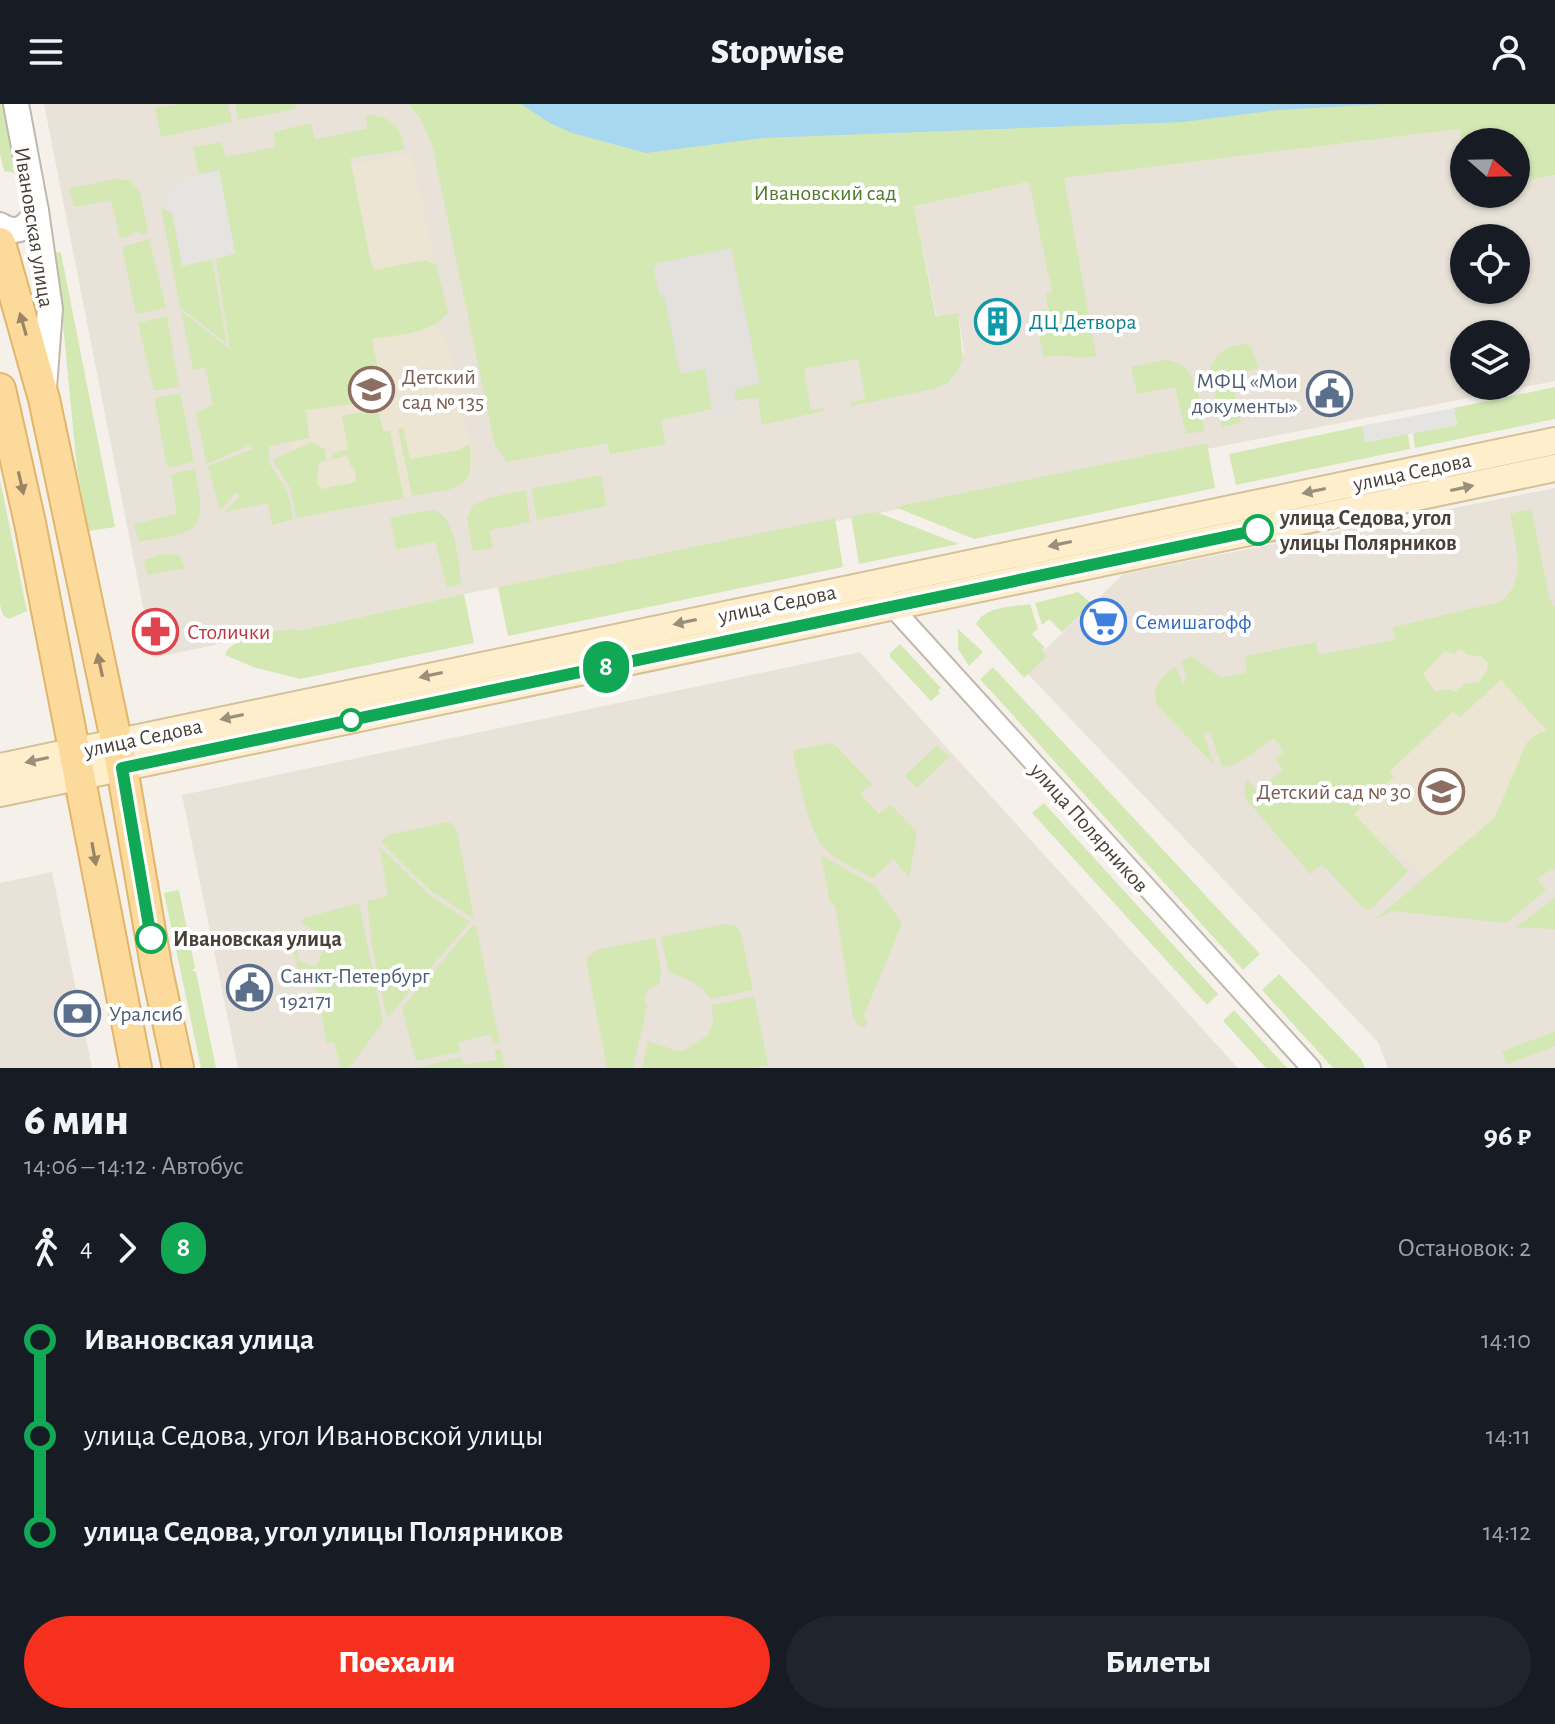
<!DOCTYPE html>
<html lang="ru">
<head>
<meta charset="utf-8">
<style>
	:root { --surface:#171b24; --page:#20242c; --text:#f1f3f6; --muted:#9ea1a6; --accent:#f6301f }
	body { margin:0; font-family:"Alegreya Sans",sans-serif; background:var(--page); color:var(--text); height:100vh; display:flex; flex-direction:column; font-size:30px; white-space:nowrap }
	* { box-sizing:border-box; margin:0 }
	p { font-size:26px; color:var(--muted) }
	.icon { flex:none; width:44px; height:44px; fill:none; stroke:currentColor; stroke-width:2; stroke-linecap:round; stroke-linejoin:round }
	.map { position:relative; height:964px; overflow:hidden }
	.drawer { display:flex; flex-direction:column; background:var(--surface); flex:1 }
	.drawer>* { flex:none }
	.badge { padding:0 16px; border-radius:26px; font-size:28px; line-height:52px }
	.needle { width:52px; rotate:110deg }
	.fabs { position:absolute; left:1450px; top:24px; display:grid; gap:16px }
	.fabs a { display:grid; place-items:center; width:80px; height:80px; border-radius:50%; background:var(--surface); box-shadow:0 2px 6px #0004; font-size:40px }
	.map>.badge { position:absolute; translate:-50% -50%; box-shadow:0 0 0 4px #fff }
	.legs { display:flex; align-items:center; gap:12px; height:88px; padding:0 24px; font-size:26px }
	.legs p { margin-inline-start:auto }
	.overview { display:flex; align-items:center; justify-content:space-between; height:136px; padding:0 24px }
	h1 { font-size:44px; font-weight:800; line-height:60px }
	.primary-button { display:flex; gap:16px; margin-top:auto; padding:16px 24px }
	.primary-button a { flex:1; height:92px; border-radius:48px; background:var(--accent); color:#fff; font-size:32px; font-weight:800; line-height:92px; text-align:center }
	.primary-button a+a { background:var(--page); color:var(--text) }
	ul { padding:0 24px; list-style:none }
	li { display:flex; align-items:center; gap:28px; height:96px; font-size:30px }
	li i { display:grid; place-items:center; width:12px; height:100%; margin:0 10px; background:currentColor }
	li i::after { content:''; width:20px; height:20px; margin:-10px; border:6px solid; border-radius:50%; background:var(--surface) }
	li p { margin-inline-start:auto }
	li:first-child i { background:linear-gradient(#0000 50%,currentColor 0) }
	li:last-child i { background:linear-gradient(currentColor 50%,#0000 0) }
	header { display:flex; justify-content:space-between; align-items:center; height:104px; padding:0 24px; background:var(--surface); font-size:36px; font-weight:800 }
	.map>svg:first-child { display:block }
	.residential { fill:#e9e2d8; fill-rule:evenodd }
	.industrial { fill:#e4e0db }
	.education { fill:#ede5d4 }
	.green { fill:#d4e8b4; fill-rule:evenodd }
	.parking { fill:#e6e4e1 }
	.water { fill:#a8d8f0 }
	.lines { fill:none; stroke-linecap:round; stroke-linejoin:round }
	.minor-casing { stroke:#c0b8ad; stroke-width:22 }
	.tertiary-casing { stroke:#c0b8ad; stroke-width:28 }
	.secondary-casing { stroke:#d4c19a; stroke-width:30 }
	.primary-casing { stroke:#e2b66a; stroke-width:34 }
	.minor { stroke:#fff; stroke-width:18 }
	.tertiary { stroke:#fff; stroke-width:24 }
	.secondary { stroke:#feeecb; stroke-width:26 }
	.primary { stroke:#fcda9b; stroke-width:30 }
	.oneway { fill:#9a8665 }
	.oneway2 { fill:#9a8f7a }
	.line-1-casing { stroke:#fff; stroke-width:18 }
	.line-1 { stroke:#10a855; stroke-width:12 }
	.stop-1-dot { fill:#fff; stroke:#10a855; stroke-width:4 }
	.labels { text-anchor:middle; stroke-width:8; stroke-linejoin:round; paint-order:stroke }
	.park-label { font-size:22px; fill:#4f7b2b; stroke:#fff }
	.street-label { font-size:22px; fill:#494138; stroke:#fff }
	.culture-label { font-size:22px; fill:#0d838f; stroke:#fff; text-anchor:start }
	.education-label { font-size:22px; fill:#785e54; stroke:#fff; text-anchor:start }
	.service-label { font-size:22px; fill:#4e5e75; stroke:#fff; text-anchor:start }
	.stop-label { font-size:22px; font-weight:bold; fill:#494138; stroke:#fff; text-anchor:start }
	.shop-label { font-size:22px; fill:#366cbe; stroke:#fff; text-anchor:start }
	.health-label { font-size:22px; fill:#be3a42; stroke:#fff; text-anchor:start }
</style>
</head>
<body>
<header><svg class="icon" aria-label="menu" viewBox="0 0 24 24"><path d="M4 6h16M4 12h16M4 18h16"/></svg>Stopwise<svg class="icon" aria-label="person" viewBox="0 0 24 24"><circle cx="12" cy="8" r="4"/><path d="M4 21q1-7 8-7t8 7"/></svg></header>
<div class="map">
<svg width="1555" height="964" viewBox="0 0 1555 964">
	<rect width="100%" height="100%" fill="#f5f1ea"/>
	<g class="residential">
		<path d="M44,0H407L421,14L433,45L608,339L611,351L666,340L661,316L712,305L738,309L736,297L758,294L763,320L824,307L811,306L803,265L858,254L865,295L934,285L950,277L957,268L964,248L958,210L937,214L914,102L1029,78L1461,25L1464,90H1516V79L1555,71V277L464,490L298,527L295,524L153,554ZM1464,134H1516V186H1464ZM1464,230H1516V282H1464Z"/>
		<path d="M1555,384V964H1388L1378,938L1024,566L1123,470Z"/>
		<path d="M860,548L1238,964H238L182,691Z"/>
		<path d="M52,768L92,964H0V779Z"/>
	</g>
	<path class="industrial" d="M740,108L772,318L762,321L757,294L736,297L738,310L714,314L712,305L661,316L618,123Z"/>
	<g class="education">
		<path d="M411,49L439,177L291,210L264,79Z"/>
		<path d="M434,207L437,224L450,246L473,358L472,367L467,376L452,384L304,413L276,239Z"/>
		<path d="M1476,521L1555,628V746L1427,774L1385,736L1377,741L1284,639Z"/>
	</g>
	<g class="green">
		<path d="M0,0H4L16,69L4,67L0,50Z"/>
		<path d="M177,0H228L232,18L161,33L155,4Z"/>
		<path d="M235,0H295L296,5L239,16Z"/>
		<path d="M408,0H1555V71L1516,79V38H1464V53L1460,25L1064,74L1096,252C1074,256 1063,249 1044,253L1033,208L1048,205L1046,189L1052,188L1029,78L914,102L936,213L958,209L963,254L957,268L948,279L934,285L851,302V298L865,295L858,255L804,265L811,306L823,304L824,307L762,321L758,294L736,297L734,286L760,279L731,144L658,159L653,164L659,190L665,195L680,270L705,265L712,305L661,316L666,340L610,351L607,339L507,358L495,342L433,45L421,15Z"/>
		<path d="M366,11C389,10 403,24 404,46L350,54L371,158L375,166L424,156L436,160L448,208C435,230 395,231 372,235L381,278L374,280L377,297L306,306L309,334L269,342C266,364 276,367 285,383C290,392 291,405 293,415L272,421L268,399L225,408L240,392L236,388L220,407L208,362L253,345L252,340L207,360L196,309L213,300L205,263L193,266L181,207L230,245L216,155L235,149L219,66L187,74L199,70L193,43L221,38L226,53L275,43L274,28L311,19L315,35L367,25Z"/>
		<path d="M116,75L130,76L140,88L148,129L142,130L138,128L131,129L132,132L120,134L111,96L74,103L69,84Z"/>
		<path d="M161,103L172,110L182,161L212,155L227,240L180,203Z"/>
		<path d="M149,135L166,204L136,210L122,143Z"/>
		<path d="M56,148L61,149L115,423L89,427L77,365Z"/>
		<path d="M167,212L179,282L154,287L138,219Z"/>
		<path d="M1247,240L1253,247L1258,264L1231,272L1241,319L1222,323L1210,266C1217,247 1228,241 1247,240Z"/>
		<path d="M1164,256C1200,258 1199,299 1205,327L1186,330L1175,283L1137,290L1131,263Z"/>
		<path d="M1555,283V315L1415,344L1413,329L1457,321L1454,304Z"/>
		<path d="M180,289L194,358L170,363L167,362L155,298L156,294Z"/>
		<path d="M378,305L383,327H390L404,394L296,414L290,384L273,356L311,338L325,345L326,357L319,358L317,380L321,385L356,378L355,365L350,361L347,351L331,356L333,349L348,345L342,312Z"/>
		<path d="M1362,322L1366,338L1408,330L1410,345L1236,381L1229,350Z"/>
		<path d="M403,324L410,355L459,346L469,340C479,389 450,385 412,392L398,325Z"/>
		<path d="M1207,339L1215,384L974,435L895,403Z"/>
		<path d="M195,365C207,428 202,428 139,438L134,420L177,410L171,370Z"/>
		<path d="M601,371L607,402L537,416L531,385Z"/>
		<path d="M0,376L27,507L9,515L3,511L0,501Z"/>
		<path d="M525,386L530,418L492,426L490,429L493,444L473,447L467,415L473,401L489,394Z"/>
		<path d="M1531,405L1550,496L1555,502V766L1553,764L1537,775L1546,786L1506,819L1392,807L1375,816L1495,713L1527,638L1542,627L1544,629L1547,627L1501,576L1460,613L1453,608L1390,667L1394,673L1354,710L1408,767L1370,806L1363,804L1322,760L1310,770L1246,695L1244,687L1247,675L1256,686L1283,666L1275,655L1284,648L1274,634C1258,644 1242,662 1222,663L1211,631L1203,627L1214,661L1157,601C1150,582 1162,574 1175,562L1183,580L1187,574L1181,558L1191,552L1221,574L1247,568L1245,552L1316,538L1319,551L1395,536L1393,523L1500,498C1529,477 1515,439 1510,410ZM1459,545L1465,547L1466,551L1481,552L1488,558L1487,566L1479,578L1464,580L1456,588L1446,585L1435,588L1423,570L1445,547L1455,550Z"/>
		<path d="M431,406C457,409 458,459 462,480L447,483L435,438L396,445L390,414Z"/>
		<path d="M876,408L959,440L859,460L851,412Z"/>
		<path d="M835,414L843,463L508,532L498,483Z"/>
		<path d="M163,450L179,451L185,464L147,471L144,456Z"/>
		<path d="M1078,488L1092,500L1062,528L1049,515L1042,521L1035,499Z"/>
		<path d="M464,490L474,539L300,575L253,563L225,551C230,532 277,528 296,524L298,527Z"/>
		<path d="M1030,500L1038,525L1032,530L1045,544L1042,547L1047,552L1024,574L976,520C985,502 1012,503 1030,500Z"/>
		<path d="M958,525L983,548L969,562L958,545Z"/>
		<path d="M900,540L941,584L938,586L940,589L931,597L890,553V549Z"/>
		<path d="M993,563L1260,850L1243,866L980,575Z"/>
		<path d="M829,639L835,641L872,680L860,690L879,710L890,701L888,698L917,728L909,774L894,755L873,774L870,773C854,764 827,752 818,736C805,710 800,678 793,649L794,646Z"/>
		<path d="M937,641L949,653L917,684L905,672Z"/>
		<path d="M1044,699L1218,890L1207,901L1032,709Z"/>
		<path d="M448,718L454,721L457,727L474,815L430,786L381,738L388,731Z"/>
		<path d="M380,743L427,789L470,818L387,914L372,842L367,797L388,792Z"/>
		<path d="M821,751L875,782L902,819L864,911L867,919L864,924L857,920L853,912L836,806L834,800L830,799Z"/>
		<path d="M179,786L195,864L192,866L196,868L216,964H201L164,789Z"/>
		<path d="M1555,794V825L1516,823Z"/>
		<path d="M359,799L383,918L353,959L348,964H341L334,938L327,940L316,885L301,881L293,842L294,839L300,842L297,856L316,863L329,833L301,820L304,814Z"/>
		<path d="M726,820L735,822L740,827L753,886L711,895C700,880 687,874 669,868L661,833Z"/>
		<path d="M473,821L476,822L500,939L493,940L491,930L459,938L460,948L416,957L402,904Z"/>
		<path d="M655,834L661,866L659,881C650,882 645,887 644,896L647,901C644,923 637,942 633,964H607L586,855L597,846Z"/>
		<path d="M1279,870L1361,955L1365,964H1333L1262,886Z"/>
		<path d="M754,892L768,961L753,964H642L648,937L678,947L685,946L708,931L713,919L712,901Z"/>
		<path d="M1234,906L1287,964H1266L1223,917Z"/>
		<path d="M1555,928V942L1507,960L1502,947Z"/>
		<path d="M501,945L505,964H417L461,953L463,961L496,956L495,946Z"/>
	</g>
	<g class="parking">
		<path d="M219,66L235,150L182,162L174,114L170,107L161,103L160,99L180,75Z"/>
		<path d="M1454,304L1457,321L1365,338L1362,322Z"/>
	</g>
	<path class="water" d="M521,0H1385L1277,6L1183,18L763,34L646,49L572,29L550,19Z"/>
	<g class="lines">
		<defs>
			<path id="minor" d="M885,495L1311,964"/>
			<g id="tertiary">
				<path d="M16,0L36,107L50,205L44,283"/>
				<path d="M0,121C17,133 29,122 36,107"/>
			</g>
			<g id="secondary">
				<path d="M0,663L1555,337"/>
				<path d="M0,689L1555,364"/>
			</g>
			<g id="primary">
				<path d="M0,139L44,295L61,375L122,664L156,862L178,964"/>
				<path d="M0,285L30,419L136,964"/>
			</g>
		</defs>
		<use href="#minor" class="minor-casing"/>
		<use href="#tertiary" class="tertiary-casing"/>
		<use href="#secondary" class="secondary-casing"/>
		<use href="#primary" class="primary-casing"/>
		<use href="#minor" class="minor"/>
		<use href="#tertiary" class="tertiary"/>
		<use href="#secondary" class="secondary"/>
		<use href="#primary" class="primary"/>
	</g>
	<defs><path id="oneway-solid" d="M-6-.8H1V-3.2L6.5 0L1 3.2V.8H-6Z" transform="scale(2)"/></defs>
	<g class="oneway">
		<use href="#oneway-solid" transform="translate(23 220) rotate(-106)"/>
		<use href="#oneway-solid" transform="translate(21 379) rotate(77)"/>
		<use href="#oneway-solid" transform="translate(100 561) rotate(-102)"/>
		<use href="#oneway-solid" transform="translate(94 750) rotate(80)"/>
	</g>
	<g class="oneway2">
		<use href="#oneway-solid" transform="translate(1462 384) rotate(-12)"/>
		<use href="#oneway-solid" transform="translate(1314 387) rotate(168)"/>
		<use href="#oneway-solid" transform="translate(1060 440) rotate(168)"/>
		<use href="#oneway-solid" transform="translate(685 518) rotate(168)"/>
		<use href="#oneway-solid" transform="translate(431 571) rotate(168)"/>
		<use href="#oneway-solid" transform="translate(232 613) rotate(168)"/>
		<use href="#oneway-solid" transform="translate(37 656) rotate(168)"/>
	</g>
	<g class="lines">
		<defs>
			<path id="line-1" d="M151,834L122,664L1258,426"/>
		</defs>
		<use href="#line-1" class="line-1-casing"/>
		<use href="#line-1" class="line-1"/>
	</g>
	<defs>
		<symbol id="building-ring" viewBox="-11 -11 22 22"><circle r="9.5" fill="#fff" stroke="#0f9aa8" stroke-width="1.5"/><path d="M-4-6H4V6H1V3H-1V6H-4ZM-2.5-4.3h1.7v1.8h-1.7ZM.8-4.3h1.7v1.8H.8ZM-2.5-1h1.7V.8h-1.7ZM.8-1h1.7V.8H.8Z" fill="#0f9aa8"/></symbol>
		<symbol id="school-ring" viewBox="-11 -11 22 22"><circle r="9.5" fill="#fff" stroke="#8d6e63" stroke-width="1.5"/><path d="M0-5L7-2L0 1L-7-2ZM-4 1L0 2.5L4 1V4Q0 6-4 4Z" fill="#8d6e63"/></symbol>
		<symbol id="civic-ring" viewBox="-11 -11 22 22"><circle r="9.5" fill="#fff" stroke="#5c6f8a" stroke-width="1.5"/><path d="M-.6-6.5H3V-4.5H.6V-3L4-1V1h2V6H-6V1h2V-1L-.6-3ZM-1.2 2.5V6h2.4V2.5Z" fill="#5c6f8a"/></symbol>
		<symbol id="supermarket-ring" viewBox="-11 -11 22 22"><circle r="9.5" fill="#fff" stroke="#3f7fe0" stroke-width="1.5"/><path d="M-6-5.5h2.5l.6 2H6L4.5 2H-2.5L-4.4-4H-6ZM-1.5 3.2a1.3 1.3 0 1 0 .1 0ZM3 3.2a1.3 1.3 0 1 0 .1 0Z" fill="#3f7fe0"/></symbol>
		<symbol id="pharmacy-ring" viewBox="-11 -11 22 22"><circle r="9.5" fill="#fff" stroke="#e0444e" stroke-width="1.5"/><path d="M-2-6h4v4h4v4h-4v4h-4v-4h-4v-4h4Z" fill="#e0444e"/></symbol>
		<symbol id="bank-ring" viewBox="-11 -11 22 22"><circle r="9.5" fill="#fff" stroke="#5c6f8a" stroke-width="1.5"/><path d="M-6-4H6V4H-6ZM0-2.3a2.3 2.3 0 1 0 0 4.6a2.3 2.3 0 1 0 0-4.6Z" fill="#5c6f8a"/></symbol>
	</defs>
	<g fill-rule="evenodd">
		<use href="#building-ring" x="972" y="192" width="51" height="51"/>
		<use href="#school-ring" x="346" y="260" width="51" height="51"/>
		<use href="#civic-ring" x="1304" y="264" width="51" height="51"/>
		<use href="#supermarket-ring" x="1078" y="492" width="51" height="51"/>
		<use href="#pharmacy-ring" x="130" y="502" width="51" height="51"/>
		<use href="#school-ring" x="1416" y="662" width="51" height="51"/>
		<use href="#civic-ring" x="224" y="858" width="51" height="51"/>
		<use href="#bank-ring" x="52" y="884" width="51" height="51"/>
	</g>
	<g class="stop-1-dot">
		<circle cx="1258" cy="426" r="14"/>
		<circle cx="351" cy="616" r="10"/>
		<circle cx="151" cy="834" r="14"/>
	</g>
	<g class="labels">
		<g class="park-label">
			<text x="825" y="96">Ивановский сад</text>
		</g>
		<g class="street-label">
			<text transform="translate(35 123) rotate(81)" y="8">Ивановская улица</text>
			<text transform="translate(1412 367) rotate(-12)" y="8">улица Седова</text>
			<text transform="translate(777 499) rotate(-12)" y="8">улица Седова</text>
			<text transform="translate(143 633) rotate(-12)" y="8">улица Седова</text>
			<text transform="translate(1090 723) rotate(48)" y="8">улица Полярников</text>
		</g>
		<g class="culture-label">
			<text x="1029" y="225">ДЦ Детвора</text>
		</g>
		<g class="education-label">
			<text x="402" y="280">Детский<tspan x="402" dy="25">сад № 135</tspan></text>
			<text x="1411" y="695" text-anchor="end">Детский сад № 30</text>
		</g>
		<g class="service-label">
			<text x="1298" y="284" text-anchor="end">МФЦ «Мои<tspan x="1298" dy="25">документы»</tspan></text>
			<text x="280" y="879">Санкт-Петербург<tspan x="280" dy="25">192171</tspan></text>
			<text x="109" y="917">Уралсиб</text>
		</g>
		<g class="stop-label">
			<text x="1280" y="421">улица Седова, угол<tspan x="1280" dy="25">улицы Полярников</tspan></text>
			<text x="173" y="842">Ивановская улица</text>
		</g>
		<g class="shop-label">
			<text x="1135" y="525">Семишагофф</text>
		</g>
		<g class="health-label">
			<text x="187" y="535">Столички</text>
		</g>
	</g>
</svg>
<div class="fabs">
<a><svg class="needle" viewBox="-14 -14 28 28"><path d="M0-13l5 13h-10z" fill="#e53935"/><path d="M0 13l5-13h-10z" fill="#9ea1a6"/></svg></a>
<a><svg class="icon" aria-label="locate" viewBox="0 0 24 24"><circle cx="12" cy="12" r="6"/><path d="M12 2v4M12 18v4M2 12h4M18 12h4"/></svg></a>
<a><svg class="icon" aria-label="layers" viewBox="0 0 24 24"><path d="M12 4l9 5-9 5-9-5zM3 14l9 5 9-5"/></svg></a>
</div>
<b class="badge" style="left:606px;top:563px;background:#10a855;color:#fff">8</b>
</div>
<section class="drawer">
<div class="overview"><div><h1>6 мин</h1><p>14:06 – 14:12 · Автобус</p></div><b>96 ₽</b></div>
<div class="legs"><svg class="icon" aria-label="walk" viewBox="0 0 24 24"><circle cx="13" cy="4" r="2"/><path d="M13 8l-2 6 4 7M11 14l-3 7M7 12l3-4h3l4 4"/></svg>4<svg class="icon" aria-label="forward" viewBox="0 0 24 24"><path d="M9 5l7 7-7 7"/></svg><b class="badge" style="background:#10a855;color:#fff">8</b><p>Остановок: 2</p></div>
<ul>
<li><i style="color:#10a855"></i><b>Ивановская улица</b><p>14:10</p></li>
<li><i style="color:#10a855"></i><span>улица Седова, угол Ивановской улицы</span><p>14:11</p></li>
<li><i style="color:#10a855"></i><b>улица Седова, угол улицы Полярников</b><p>14:12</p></li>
</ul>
<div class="primary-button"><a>Поехали</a><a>Билеты</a></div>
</section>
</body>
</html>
